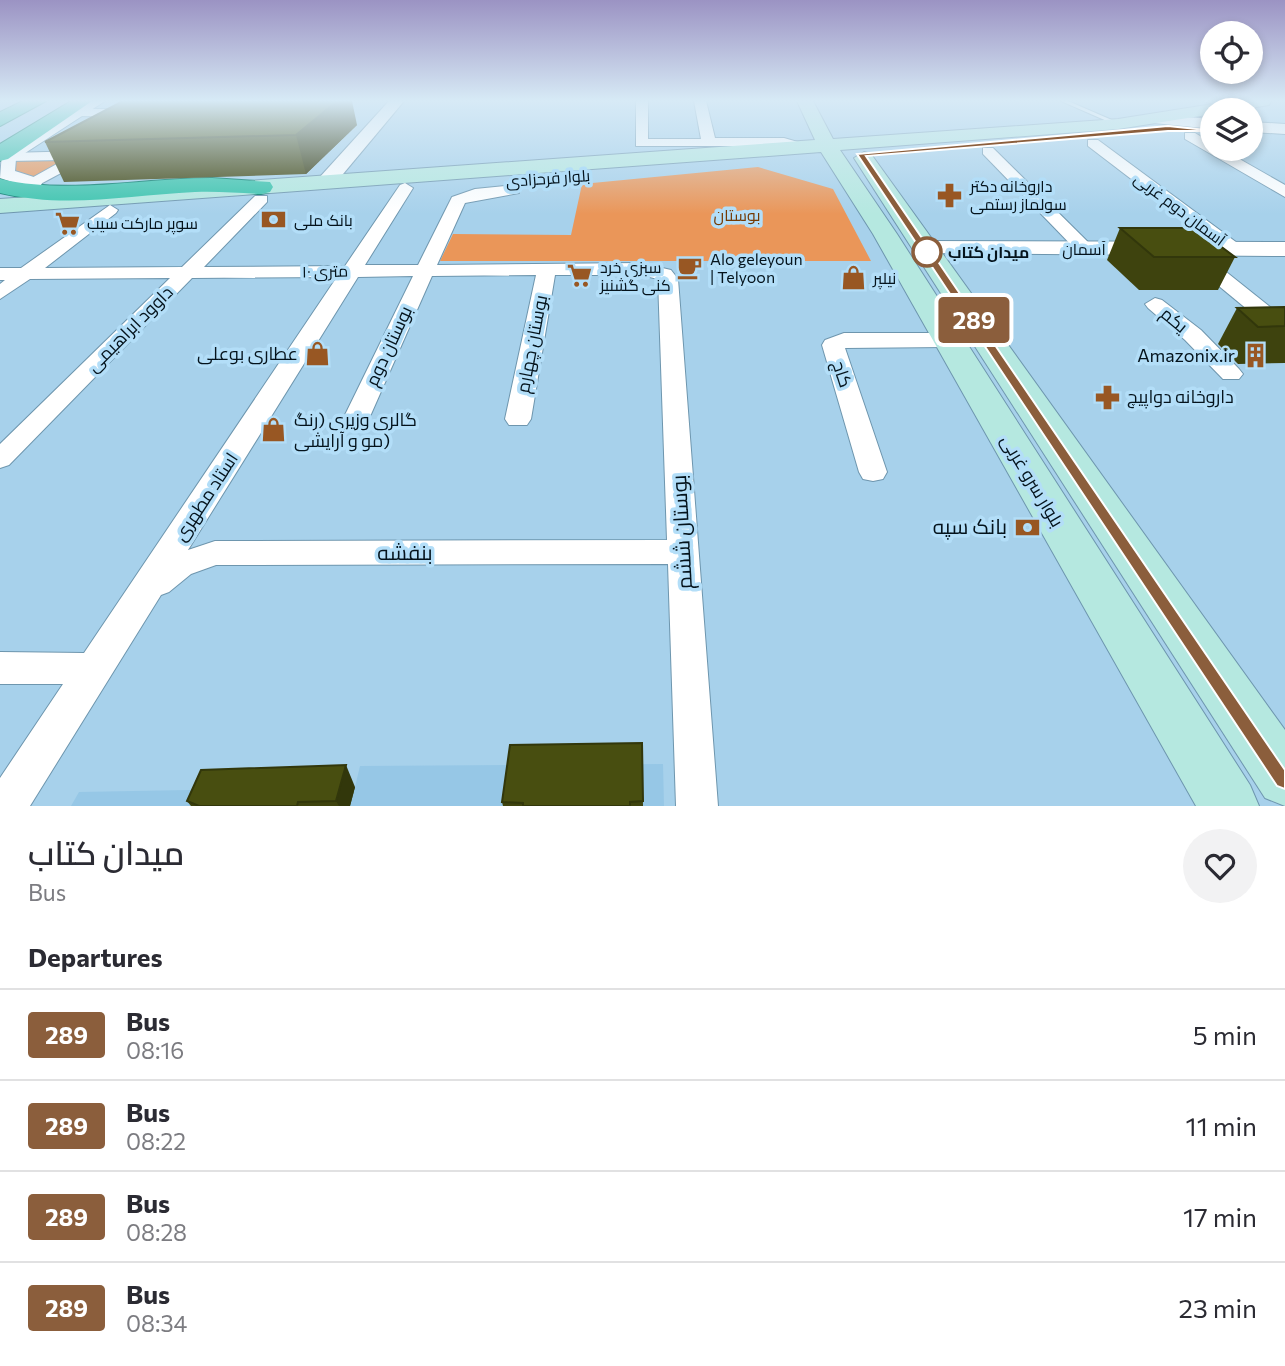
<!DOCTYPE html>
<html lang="en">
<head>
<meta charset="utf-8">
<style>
	:root { --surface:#fff; --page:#f2f2f3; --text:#2b2b33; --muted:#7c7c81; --line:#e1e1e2 }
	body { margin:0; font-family:Commissioner,Cairo,sans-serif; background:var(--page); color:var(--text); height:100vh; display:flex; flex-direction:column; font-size:26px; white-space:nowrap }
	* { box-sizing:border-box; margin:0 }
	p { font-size:23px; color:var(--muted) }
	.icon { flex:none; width:38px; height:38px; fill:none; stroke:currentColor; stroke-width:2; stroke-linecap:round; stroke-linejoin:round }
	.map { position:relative; height:806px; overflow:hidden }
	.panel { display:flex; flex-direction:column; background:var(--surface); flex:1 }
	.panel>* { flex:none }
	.badge { padding:0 14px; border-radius:5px; font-size:24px; line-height:46px }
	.fabs { position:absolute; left:1200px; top:21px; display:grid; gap:14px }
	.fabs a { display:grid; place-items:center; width:63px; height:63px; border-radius:50%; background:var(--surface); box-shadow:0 4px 10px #0003; font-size:35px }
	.map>.badge { position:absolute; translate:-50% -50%; box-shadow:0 0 0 4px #fff }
	h2 { padding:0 28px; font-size:26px; line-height:63px }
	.round { display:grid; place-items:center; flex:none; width:74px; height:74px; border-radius:37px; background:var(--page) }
	.headline { display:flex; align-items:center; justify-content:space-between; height:119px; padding:0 28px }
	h1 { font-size:33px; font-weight:600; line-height:52px }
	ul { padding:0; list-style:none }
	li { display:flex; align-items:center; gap:21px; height:91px; padding:0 28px; border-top:2px solid var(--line) }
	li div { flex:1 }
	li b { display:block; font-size:26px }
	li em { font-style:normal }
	li .badge { min-width:77px; font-weight:700; text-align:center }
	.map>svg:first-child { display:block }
	.built { fill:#96c7e6 }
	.green { fill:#ea9659 }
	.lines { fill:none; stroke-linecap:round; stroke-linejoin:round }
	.service-casing { stroke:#6e96ae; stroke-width:2 }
	.minor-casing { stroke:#6e96ae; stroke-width:2 }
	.tertiary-casing { stroke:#6e96ae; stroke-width:2 }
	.secondary-casing { stroke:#6e96ae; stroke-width:2 }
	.trunk-casing { stroke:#077c6c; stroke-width:2 }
	.service { fill:#fff; fill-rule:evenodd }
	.minor { fill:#fff; fill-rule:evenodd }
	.tertiary { fill:#fff; fill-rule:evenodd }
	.secondary { fill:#b5e8e0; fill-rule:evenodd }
	.trunk { fill:#3ac3ac; fill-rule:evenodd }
	.wall { fill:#3e430e }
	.shaded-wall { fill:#32370b }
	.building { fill:#484e10; stroke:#32370b; stroke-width:2 }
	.line { fill:#8b5e3c; stroke:#fff; stroke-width:2 }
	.stop-dot { fill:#fff; stroke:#8b5e3c; stroke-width:3.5 }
	.labels { text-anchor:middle; stroke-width:7; stroke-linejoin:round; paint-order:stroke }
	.far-street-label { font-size:16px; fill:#04131c; stroke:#b3def8 }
	.far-poi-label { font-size:16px; fill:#04131c; stroke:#b3def8; text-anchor:start }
	.far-park-label { font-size:16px; fill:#743a03; stroke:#b3def8 }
	.far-stop-label { font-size:16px; font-weight:bold; fill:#04131c; stroke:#b3def8; text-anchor:start }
	.street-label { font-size:18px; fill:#04131c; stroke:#b3def8 }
	.poi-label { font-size:18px; fill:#04131c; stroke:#b3def8; text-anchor:end }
	.near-poi-label { font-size:21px; fill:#04131c; stroke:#b3def8; text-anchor:end }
	.near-street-label { font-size:21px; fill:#04131c; stroke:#b3def8 }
</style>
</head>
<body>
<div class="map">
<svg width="1285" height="806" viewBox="0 0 1285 806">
	<rect width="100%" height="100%" fill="#a7d1eb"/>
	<path class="built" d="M663,764L664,806H71L79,792L355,787L360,766Z"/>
	<g class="green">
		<path d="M18,159H68L40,177L21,178L10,166Z"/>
		<path d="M758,167L833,189L871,261H440L453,234L571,235L582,184Z"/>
	</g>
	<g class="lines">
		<defs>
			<path id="service" d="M1061,101H1068L1121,124L1116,125Z"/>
			<g id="minor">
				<path d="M636,101H648V139H701L694,101H706L715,138H784L815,147L808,151L784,146H636Z"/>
				<path d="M1203,101H1227L1242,106L1236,110Z"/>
				<path d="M80,109H132L138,113L132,117L76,116L74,113Z"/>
				<path d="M1185,133H1195L1213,144V149H1222L1285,185V197L1185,139Z"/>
				<path d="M1088,140H1098L1240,245L1243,249L1240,253H1228L1088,146Z"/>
				<path d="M983,148H993L1091,245L1094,249L1091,253H1079L983,154Z"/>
				<path d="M84,151L91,155L89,158L33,188L28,186V180L64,160L8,161L1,157L8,153Z"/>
				<path d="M405,183L413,188L365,265H418L452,197L475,189L514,185L519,187V193L465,203L437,265L641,263L671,270L678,279L718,806H676L668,564L216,565L191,574L169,592L161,595L30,806H0V778L63,684H0V652L84,653L337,277L192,278L9,465L0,468V444L170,278L30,279L0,299V284L5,280H0V268H21L110,205L118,210L116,213L45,268L182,267L255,196H267V202L204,267L345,266L400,185ZM536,275L505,419L509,425H527L531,419L555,275H641L658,279L667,540L215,541L188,550L358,277L413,276L342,421L346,427H364L368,421L432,276Z"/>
				<path d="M1198,253L1205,255L1285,319V335L1277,334L1191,263L1189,259L1191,255Z"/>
				<path d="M1155,298L1162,300L1201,330L1239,369L1243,374L1239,379H1223L1185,340L1148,308L1145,304Z"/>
				<path d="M844,333H946L957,340L946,347L845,348L887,472L883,479L873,481L863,479L859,472L822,345L825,340Z"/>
			</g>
			<g id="tertiary">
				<path d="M88,101H105L16,159L15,171L40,179L42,183L40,187L33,189L0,178L2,153Z"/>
				<path d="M389,101H404L333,186H319L317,182L319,178Z"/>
				<path d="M1159,115L1213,119V129L1154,123L1151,120Z"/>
				<path d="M1251,122L1285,124V134L1251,132Z"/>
				<path d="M925,241L1285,242V256L917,253L914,248L917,243Z"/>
			</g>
			<g id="secondary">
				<path d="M797,101H813L833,139L1118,119L1232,101H1271L1269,105L1237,110H1213V114L1118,129L840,150L897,234L1250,785L1259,806H1196L873,234L821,152L0,213V199L815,140Z"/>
				<path d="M864,152L871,154L1285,730V806L1265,798L854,158Z"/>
			</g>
			<g id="trunk">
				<path d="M23,101H46L0,126V112Z"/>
				<path d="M71,101H92L8,159L0,161V144Z"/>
				<path d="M212,178L270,182L273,187L270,192L261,194C239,193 217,191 195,192C129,195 66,209 0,193V179C71,195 140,178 212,178Z"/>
			</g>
		</defs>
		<use href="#service" class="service-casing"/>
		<use href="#minor" class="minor-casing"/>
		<use href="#tertiary" class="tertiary-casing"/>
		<use href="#secondary" class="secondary-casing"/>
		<use href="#trunk" class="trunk-casing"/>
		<use href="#service" class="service"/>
		<use href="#minor" class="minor"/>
		<use href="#tertiary" class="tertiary"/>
		<use href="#secondary" class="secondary"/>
		<use href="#trunk" class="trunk"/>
	</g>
	<g class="wall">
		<path d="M357,125L306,174L64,182L45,142Z"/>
		<path d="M1120,228L1235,257L1218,290H1139L1107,260Z"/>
		<path d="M1285,307V363L1238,364L1218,344L1237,308Z"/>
		<path d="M642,743L643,806H503L502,802Z"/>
		<path d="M355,787L350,806H191L187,801Z"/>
	</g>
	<g class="shaded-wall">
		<path d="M337,101H352L357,125L306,174L296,135Z"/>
		<path d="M346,765L355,787L350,806H339L336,801Z"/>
	</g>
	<g class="building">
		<path d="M123,101H337L296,135L45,142Z"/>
		<path d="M1120,228H1196L1235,257H1154Z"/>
		<path d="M1285,307V326L1258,327L1237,308Z"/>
		<path d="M642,743L643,801L630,802V806H523V803L502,802L510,745Z"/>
		<path d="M346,765L336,801L298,802L297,806H199L187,801L201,770Z"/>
	</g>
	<linearGradient id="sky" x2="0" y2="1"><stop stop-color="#9b93c3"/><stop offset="0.47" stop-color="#d7eaf6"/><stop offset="1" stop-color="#d7eaf6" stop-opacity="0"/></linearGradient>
	<rect width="1285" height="214" fill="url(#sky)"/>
	<path class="line" d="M1168,126L1216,131H1168L866,156L1285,770V789L1277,786L857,154Z"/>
	<defs>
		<symbol id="pharmacy-bare" viewBox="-9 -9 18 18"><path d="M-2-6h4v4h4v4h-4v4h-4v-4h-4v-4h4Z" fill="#985723" stroke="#b3def8" stroke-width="2.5" paint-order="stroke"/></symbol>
		<symbol id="bank-bare" viewBox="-9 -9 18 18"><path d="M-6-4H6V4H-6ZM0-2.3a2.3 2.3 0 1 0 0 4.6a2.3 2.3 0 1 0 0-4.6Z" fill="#985723" stroke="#b3def8" stroke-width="2.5" paint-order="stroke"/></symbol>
		<symbol id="supermarket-bare" viewBox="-9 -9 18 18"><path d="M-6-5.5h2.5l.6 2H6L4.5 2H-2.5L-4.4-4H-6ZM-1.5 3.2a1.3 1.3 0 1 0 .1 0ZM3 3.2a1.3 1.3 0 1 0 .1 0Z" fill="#985723" stroke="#b3def8" stroke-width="2.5" paint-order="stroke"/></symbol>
		<symbol id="cafe-bare" viewBox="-9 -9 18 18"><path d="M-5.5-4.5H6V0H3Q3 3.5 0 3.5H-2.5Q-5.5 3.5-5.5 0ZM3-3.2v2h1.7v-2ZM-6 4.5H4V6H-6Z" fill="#985723" stroke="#b3def8" stroke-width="2.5" paint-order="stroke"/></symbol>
		<symbol id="shop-bare" viewBox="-9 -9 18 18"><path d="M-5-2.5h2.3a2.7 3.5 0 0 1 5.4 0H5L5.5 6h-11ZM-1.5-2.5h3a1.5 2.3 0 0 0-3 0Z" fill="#985723" stroke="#b3def8" stroke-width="2.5" paint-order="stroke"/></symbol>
		<symbol id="building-bare" viewBox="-9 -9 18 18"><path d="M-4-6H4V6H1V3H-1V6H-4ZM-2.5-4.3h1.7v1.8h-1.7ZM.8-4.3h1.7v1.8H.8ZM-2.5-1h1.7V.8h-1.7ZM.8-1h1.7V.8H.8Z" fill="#985723" stroke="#b3def8" stroke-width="2.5" paint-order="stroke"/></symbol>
	</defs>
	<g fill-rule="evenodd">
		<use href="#pharmacy-bare" x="932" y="178" width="35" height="35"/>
		<use href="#bank-bare" x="256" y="202" width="35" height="35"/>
		<use href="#supermarket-bare" x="50" y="206" width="35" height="35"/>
		<use href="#cafe-bare" x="672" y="250" width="35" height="35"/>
		<use href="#supermarket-bare" x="562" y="258" width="35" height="35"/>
		<use href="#shop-bare" x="836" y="260" width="35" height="35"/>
		<use href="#shop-bare" x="300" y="336" width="35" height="35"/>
		<use href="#building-bare" x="1238" y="338" width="35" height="35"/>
		<use href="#pharmacy-bare" x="1090" y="380" width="35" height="35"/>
		<use href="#shop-bare" x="256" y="412" width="35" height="35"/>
		<use href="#bank-bare" x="1010" y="510" width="35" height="35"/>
	</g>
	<circle class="stop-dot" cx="927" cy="252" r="14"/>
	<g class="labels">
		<g class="far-street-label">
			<text transform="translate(548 178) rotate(-4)" y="6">بلوار فرحزادی</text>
			<text transform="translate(1180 209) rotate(37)" y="6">آسمان دوم غربی</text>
			<text x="1084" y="255">آسمان</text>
			<text transform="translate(325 271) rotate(-1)" y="6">۱۰ متری</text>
		</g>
		<g class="far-poi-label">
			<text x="970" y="192">داروخانه دکتر<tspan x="970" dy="18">سولماز رستمی</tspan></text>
			<text x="294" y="226">بانک ملی</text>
			<text x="87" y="229">سوپر مارکت سیب</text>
			<text x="710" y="265">Alo geleyoun<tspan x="710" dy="18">| Telyoon</tspan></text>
			<text x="600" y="273">سبزی خرد<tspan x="600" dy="18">کنی گشنیز</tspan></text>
			<text x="873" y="284">نیلپر</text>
		</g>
		<g class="far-park-label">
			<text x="737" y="221">بوستان</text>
		</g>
		<g class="far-stop-label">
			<text x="948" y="258">میدان کتاب</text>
		</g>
		<g class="street-label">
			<text transform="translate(1174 320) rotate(40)" y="6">یکم</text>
			<text transform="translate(130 329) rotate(-45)" y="6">داوود ابراهیمی</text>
			<text transform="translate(532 344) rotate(-79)" y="6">بوستان چهارم</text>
			<text transform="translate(389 346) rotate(-65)" y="6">بوستان دوم</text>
			<text transform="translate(842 374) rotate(72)" y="6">کاج</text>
			<text transform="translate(1032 481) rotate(59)" y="6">بلوار سرو غربی</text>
			<text transform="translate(206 497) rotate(-57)" y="6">استاد مطهری</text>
		</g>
		<g class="poi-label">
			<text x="298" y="360">عطاری بوعلی</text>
			<text x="1235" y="362">Amazonix.ir</text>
			<text x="1127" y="403" text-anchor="start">داروخانه دواپیچ</text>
			<text x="294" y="426" text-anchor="start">گالری وزیری (رنگ<tspan x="294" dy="21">مو و آرایشی)</tspan></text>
		</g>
		<g class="near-poi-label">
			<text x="1007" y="534">بانک سپه</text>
		</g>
		<g class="near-street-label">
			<text transform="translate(682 532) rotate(-93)" y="7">بوستان ششم</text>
			<text x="405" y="560">بنفشه</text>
		</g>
	</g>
</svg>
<div class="fabs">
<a><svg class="icon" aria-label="locate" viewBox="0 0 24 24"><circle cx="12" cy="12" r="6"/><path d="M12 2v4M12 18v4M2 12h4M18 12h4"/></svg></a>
<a><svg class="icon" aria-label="layers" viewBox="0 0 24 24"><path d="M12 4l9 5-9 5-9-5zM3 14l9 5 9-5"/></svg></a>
</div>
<b class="badge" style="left:974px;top:320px;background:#8b5e3c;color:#fff">289</b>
</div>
<section class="panel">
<div class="headline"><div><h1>میدان کتاب</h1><p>Bus</p></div><a class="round"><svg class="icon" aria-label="heart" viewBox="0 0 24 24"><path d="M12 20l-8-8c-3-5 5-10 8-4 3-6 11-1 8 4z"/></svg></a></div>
<h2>Departures</h2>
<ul>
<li><span class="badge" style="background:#8b5e3c;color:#fff">289</span><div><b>Bus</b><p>08:16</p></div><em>5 min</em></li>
<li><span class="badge" style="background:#8b5e3c;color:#fff">289</span><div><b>Bus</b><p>08:22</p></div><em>11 min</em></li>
<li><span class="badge" style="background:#8b5e3c;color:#fff">289</span><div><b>Bus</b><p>08:28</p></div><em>17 min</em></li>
<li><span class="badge" style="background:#8b5e3c;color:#fff">289</span><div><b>Bus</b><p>08:34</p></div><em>23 min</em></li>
</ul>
</section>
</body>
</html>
